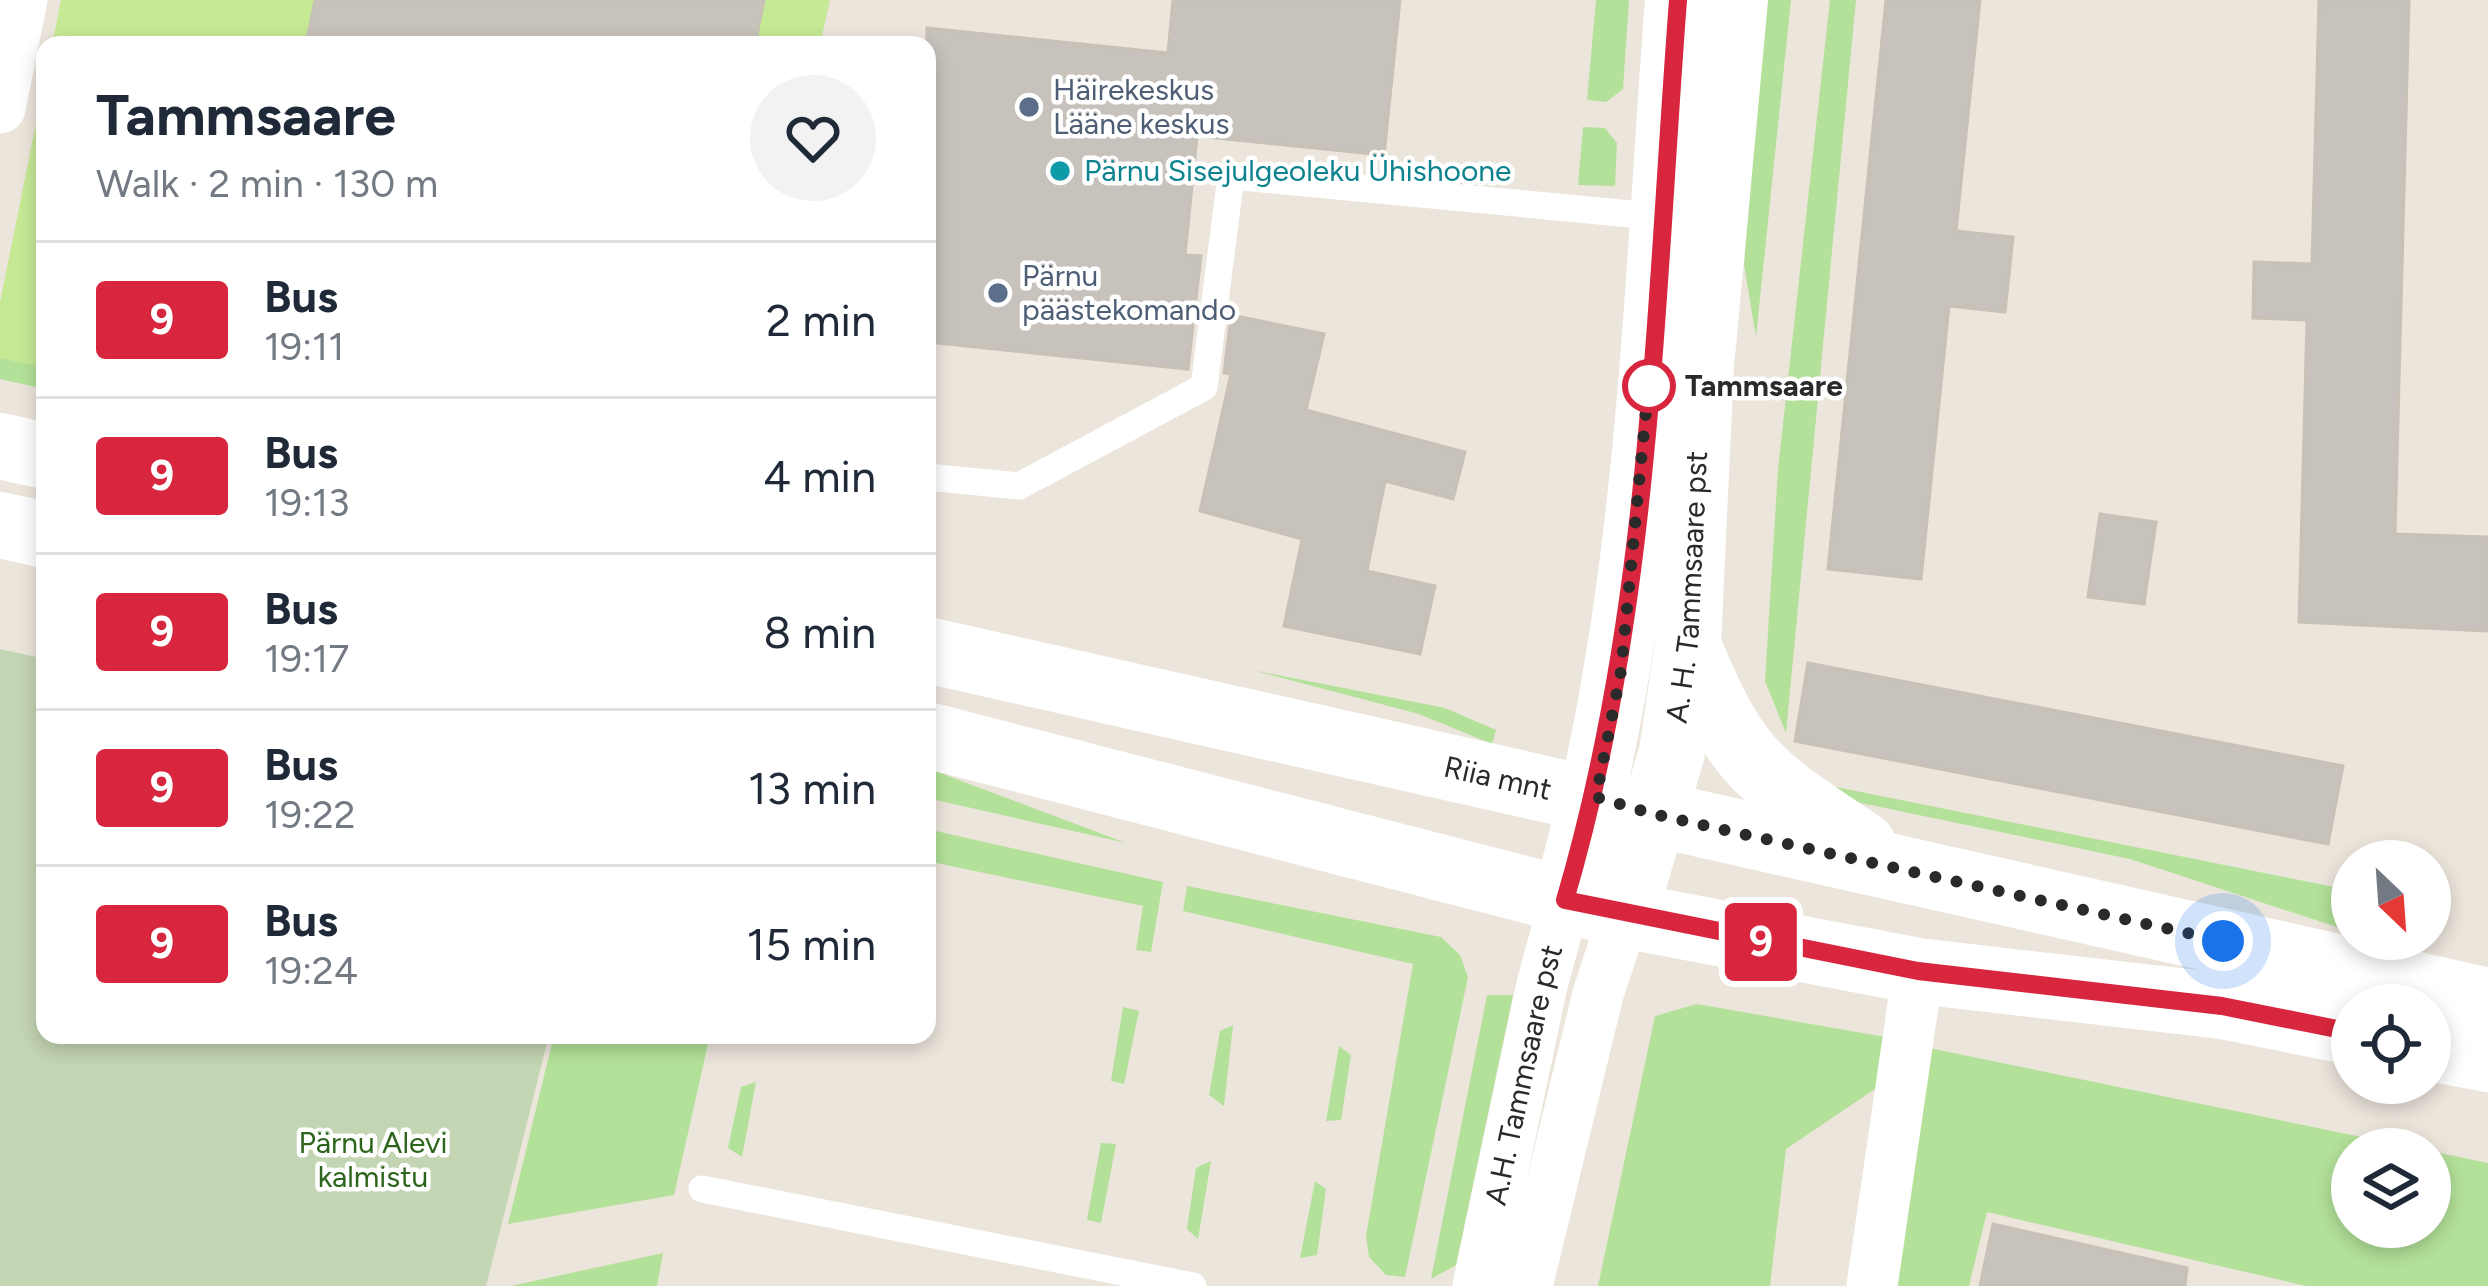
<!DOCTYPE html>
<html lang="en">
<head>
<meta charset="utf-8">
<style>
	:root { --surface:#fff; --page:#f2f2f3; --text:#1f2937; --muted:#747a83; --line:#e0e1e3 }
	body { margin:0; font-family:Figtree,sans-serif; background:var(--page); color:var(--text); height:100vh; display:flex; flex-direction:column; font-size:45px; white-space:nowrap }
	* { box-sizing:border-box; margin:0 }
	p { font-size:39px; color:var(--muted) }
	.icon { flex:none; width:66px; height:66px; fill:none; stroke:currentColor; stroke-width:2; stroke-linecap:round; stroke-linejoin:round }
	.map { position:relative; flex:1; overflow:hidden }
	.drawer { position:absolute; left:36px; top:36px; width:900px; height:1008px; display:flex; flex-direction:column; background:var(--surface); border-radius:24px; box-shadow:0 6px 18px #0003 }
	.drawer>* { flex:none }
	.badge { padding:0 24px; border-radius:9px; font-size:42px; line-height:78px }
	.needle { width:78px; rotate:155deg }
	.buttons { position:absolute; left:2331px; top:840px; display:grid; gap:24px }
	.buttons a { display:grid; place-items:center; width:120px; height:120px; border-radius:50%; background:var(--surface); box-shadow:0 6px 18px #0003; font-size:60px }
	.you { position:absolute; width:60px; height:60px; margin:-30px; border:9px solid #fff; border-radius:50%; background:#1a73e8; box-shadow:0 0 0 18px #1a73e833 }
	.map>.badge { position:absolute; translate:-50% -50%; box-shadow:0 0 0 6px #fff }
	.round { display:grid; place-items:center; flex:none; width:126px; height:126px; border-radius:63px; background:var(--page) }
	.overview { display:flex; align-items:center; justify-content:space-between; height:204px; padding:0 60px }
	h1 { font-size:57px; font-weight:700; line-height:90px }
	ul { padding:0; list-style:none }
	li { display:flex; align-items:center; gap:36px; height:156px; padding:0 60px; border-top:3px solid var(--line) }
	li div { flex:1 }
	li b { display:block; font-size:45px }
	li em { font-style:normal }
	li .badge { min-width:132px; font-weight:700; text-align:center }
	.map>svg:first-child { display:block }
	.green { fill:#b3e199 }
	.cemetery { fill:#c4d5b3 }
	.pitch { fill:#c6e995 }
	.building { fill:#c7c2bb; stroke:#c7c1b6; stroke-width:3 }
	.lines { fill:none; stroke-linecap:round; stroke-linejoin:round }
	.lane { stroke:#fff; stroke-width:27 }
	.street { stroke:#fff; stroke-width:51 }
	.secondary { stroke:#fff; stroke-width:66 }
	.line-casing { stroke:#fff; stroke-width:27 }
	.line { stroke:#d7263d; stroke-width:18 }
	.walk { stroke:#2a2a2a; stroke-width:12; stroke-dasharray:0 21.6 }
	.service-dot { fill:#5c6f8a; stroke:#fff; stroke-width:4.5 }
	.culture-dot { fill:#0f9aa8; stroke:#fff; stroke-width:4.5 }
	.stop-dot { fill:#fff; stroke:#d7263d; stroke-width:6 }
	.labels { text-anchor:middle; stroke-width:9; stroke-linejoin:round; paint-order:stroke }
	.service-label { font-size:30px; fill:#4e5e75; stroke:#fff; text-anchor:start }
	.culture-label { font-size:30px; fill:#0d838f; stroke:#fff; text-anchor:start }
	.stop-label { font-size:30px; font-weight:bold; fill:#2a2a2a; stroke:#fff; text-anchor:start }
	.street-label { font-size:30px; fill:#2a2a2a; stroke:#fff }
	.park-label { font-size:30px; fill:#2c651b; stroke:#fff }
</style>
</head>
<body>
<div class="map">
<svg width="2488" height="1286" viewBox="0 0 2488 1286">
	<rect width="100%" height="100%" fill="#ece5dc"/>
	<g class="green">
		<path d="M1596,0H1629L1623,89L1606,102L1587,100Z"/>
		<path d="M1766,0H1791L1756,337L1744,265Z"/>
		<path d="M1830,0H1856L1786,733L1765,681L1778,469Z"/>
		<path d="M1583,127L1605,128L1617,143L1615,186L1578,185Z"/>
		<path d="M45,242V389L0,379V312Z"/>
		<path d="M1252,670L1445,708L1496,730L1492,744L1419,714Z"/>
		<path d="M927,768L1126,843L927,798Z"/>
		<path d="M1816,783L2339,888L2352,903V932L2130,859L1837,798Z"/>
		<path d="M927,829L1163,882L1151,952L1136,950L1143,906L927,861Z"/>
		<path d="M1187,886L1441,937L1460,955L1468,977L1405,1277L1386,1275L1369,1257L1366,1236L1413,964L1183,911Z"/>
		<path d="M1487,995H1513L1456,1265L1431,1279Z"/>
		<path d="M1697,1004L1891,1038L1884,1083L1786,1149L1770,1286H1598L1655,1016Z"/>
		<path d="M1123,1007L1139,1011L1124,1084L1111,1081Z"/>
		<path d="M1233,1025L1224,1106L1209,1095L1220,1031Z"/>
		<path d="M554,1035H710L674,1195L508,1224Z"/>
		<path d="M1339,1046L1351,1055L1341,1120L1326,1121Z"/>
		<path d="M1929,1048L2420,1149H2352V1227H2430V1151L2488,1163V1286H2306L1987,1212L1969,1286H1897Z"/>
		<path d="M756,1082L742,1157L728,1148L741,1087Z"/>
		<path d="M1101,1143L1116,1144L1101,1223L1087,1220Z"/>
		<path d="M1211,1161L1198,1239L1187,1229L1196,1168Z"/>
		<path d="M1315,1181L1326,1189L1317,1255L1300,1258Z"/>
		<path d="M663,1253L657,1286H511Z"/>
	</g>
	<path class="cemetery" d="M0,649L45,659V1035H549L486,1286H0Z"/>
	<g class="pitch">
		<path d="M61,0H830L820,45H52Z"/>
		<path d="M45,79V368L0,358V302Z"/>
	</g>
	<g class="building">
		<path d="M315,0H764L755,45H306Z"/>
		<path d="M1173,0H1400L1384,155L1197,136L1185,255L1201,256L1188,369L927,342V28L1168,53Z"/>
		<path d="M1886,0H1980L1956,231L2013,237L2005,312L1949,306L1921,579L1828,569Z"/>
		<path d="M2319,0H2409L2395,534L2488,537V631L2299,622L2307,320L2253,318L2254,262L2312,264Z"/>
		<path d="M1231,315L1324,334L1306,410L1465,452L1453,499L1385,481L1367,571L1435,586L1420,654L1284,626L1302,539L1200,511L1231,374L1224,373Z"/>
		<path d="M2100,514L2156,522L2144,604L2088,597Z"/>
		<path d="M1808,663L2343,766L2328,844L1795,741Z"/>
		<path d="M1993,1224L2187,1268L2185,1286H1980Z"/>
	</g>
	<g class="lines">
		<g class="lane">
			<path d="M927,477L1019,486L1204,387L1231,176L1662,217"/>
			<path d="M702,1189L1193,1286"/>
		</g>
		<g class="street">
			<path d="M0,108L22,0"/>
			<path id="s1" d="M1478,1286L1542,985L1565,900"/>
			<path d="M1527,1286L1598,994L1624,915"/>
			<path d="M1872,1286L1918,971"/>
		</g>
		<g class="secondary">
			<path d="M0,446L45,456"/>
			<path d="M0,525L45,535"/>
			<path d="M1688,645C1738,766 1757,774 1863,845"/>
			<path id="s2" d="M927,650L2488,1001"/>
			<path d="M927,735L1624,915L1918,971L2222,1006L2352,1032"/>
			<path d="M1565,900C1650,608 1655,302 1678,0"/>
			<path id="s3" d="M1624,915L1672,752L1688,644L1701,366L1735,0"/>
			<path d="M2430,1048L2488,1059"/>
		</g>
	</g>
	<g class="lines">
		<defs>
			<path id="line" d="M1678,0C1655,302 1651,609 1565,900L1918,971L2222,1006L2352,1032"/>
		</defs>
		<use href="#line" class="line-casing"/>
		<use href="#line" class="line"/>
		<path class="walk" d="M1649,386V379L1621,671L1596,797L1653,814L2223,941"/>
	</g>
	<g class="service-dot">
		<circle cx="1029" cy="107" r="12"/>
		<circle cx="998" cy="293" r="12"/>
	</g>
	<circle class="culture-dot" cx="1060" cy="171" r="12"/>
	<circle class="stop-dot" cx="1649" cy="386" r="24"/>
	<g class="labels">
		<g class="service-label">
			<text x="1053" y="100">Häirekeskus<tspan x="1053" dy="34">Lääne keskus</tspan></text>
			<text x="1022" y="286">Pärnu<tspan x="1022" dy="34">päästekomando</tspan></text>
		</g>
		<g class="culture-label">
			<text x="1084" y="181">Pärnu Sisejulgeoleku Ühishoone</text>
		</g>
		<g class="stop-label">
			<text x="1685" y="396">Tammsaare</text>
		</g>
		<g class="street-label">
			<text dy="10" stroke="none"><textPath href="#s3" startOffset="336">A. H. Tammsaare pst</textPath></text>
			<text dy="10" stroke="none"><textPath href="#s2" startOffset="585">Riia mnt</textPath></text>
			<text dy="10" stroke="none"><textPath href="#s1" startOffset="216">A.H. Tammsaare pst</textPath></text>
		</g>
		<g class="park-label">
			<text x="373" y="1153">Pärnu Alevi<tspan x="373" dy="34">kalmistu</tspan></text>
		</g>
	</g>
</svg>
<div class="buttons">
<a><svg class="needle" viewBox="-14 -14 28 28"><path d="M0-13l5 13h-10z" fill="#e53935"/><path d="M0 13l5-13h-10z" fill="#747a83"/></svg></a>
<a><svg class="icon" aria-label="locate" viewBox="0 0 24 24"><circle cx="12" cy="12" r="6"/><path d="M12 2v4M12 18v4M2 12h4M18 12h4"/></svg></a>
<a><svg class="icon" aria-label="layers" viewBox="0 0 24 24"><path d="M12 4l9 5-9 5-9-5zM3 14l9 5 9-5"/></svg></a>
</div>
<div class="you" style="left:2223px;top:941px"></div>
<b class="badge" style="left:1761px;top:942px;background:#d7263d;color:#fff">9</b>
<section class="drawer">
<div class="overview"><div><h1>Tammsaare</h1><p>Walk · 2 min · 130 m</p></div><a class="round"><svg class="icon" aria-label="heart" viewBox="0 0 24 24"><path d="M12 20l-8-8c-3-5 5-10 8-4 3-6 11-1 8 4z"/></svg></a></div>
<ul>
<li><span class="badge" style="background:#d7263d;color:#fff">9</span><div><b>Bus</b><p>19:11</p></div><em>2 min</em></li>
<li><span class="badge" style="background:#d7263d;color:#fff">9</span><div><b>Bus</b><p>19:13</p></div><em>4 min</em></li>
<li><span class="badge" style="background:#d7263d;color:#fff">9</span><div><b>Bus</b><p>19:17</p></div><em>8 min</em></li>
<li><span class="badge" style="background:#d7263d;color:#fff">9</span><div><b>Bus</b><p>19:22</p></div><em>13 min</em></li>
<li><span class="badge" style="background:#d7263d;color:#fff">9</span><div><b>Bus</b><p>19:24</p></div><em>15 min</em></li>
</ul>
</section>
</div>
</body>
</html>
